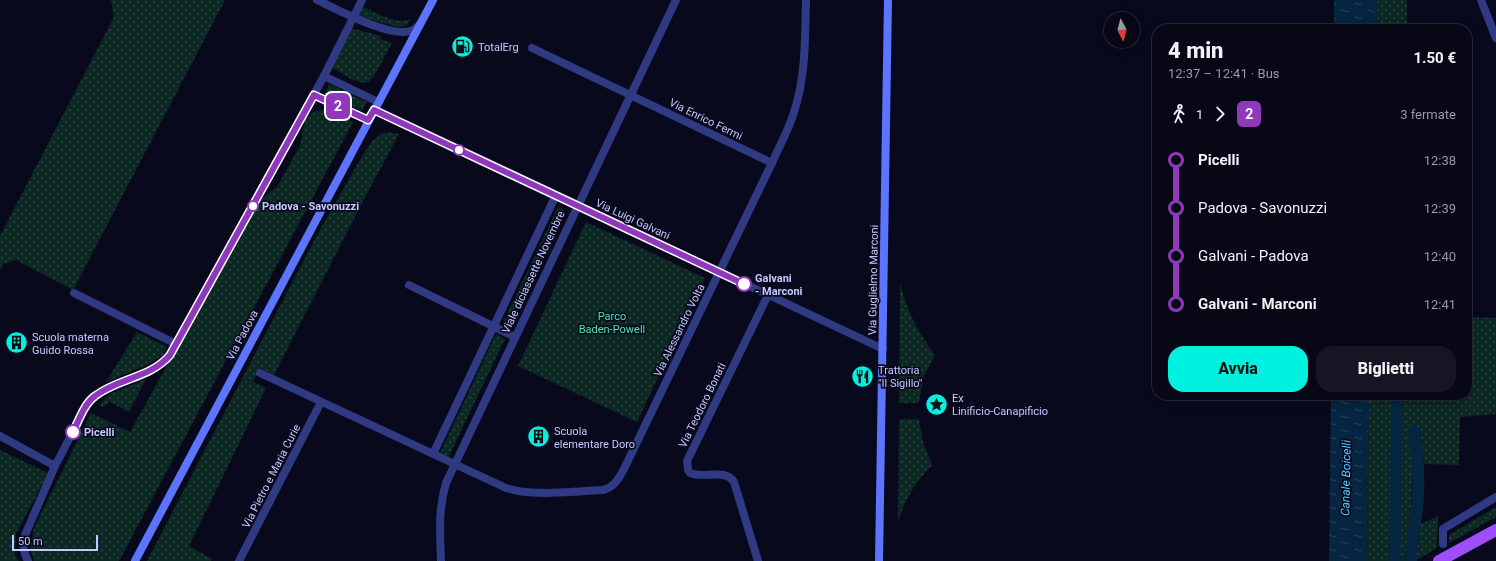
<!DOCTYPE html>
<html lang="it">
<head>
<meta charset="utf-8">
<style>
	:root { --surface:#070716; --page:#151523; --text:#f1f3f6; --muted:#9899a1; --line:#282835; --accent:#00f1e0 }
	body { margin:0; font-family:Roboto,sans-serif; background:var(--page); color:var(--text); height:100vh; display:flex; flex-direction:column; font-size:15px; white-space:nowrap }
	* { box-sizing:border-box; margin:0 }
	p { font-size:13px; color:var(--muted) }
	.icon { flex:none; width:22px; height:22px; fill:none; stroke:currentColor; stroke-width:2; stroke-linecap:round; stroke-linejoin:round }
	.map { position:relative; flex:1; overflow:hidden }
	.drawer { position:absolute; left:1152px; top:24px; width:320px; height:376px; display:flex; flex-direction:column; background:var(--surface); border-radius:16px; box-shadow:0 2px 10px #0003,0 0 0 1px var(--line) }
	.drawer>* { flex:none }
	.badge { padding:0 8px; border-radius:6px; font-size:14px; line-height:26px }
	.needle { width:26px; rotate:173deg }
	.controls { position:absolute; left:1104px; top:12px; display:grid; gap:8px }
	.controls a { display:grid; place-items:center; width:36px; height:36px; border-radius:50%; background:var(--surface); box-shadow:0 2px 10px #0003,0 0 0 1px var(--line); font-size:20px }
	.scale { position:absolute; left:12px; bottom:10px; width:86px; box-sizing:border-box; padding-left:4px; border:2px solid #c6c9ff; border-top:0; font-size:11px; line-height:14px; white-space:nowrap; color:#c6c9ff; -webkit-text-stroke:3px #09091d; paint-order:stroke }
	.map>.badge { position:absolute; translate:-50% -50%; box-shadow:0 0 0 2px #fff }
	.legs { display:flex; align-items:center; gap:6px; height:44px; padding:0 16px; font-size:13px }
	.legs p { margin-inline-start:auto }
	.head { display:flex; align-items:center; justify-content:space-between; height:68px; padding:0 16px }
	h1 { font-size:22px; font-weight:800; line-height:30px }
	.action { display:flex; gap:8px; margin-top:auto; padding:8px 16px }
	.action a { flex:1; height:46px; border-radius:16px; background:var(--accent); color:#111; font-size:16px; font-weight:800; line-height:46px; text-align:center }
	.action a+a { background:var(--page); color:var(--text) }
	ul { padding:0 16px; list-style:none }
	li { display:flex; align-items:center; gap:14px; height:48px; font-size:15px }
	li i { display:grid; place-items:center; width:6px; height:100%; margin:0 5px; background:currentColor }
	li i::after { content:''; width:10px; height:10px; margin:-5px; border:3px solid; border-radius:50%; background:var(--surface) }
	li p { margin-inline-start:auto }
	li:first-child i { background:linear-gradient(#0000 50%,currentColor 0) }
	li:last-child i { background:linear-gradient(currentColor 50%,#0000 0) }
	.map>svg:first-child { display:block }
	.grass { fill:url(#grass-dots) }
	.water { fill:url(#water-ripples) }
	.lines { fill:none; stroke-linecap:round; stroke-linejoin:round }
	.canal { stroke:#062540; stroke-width:12 }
	.street { stroke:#2f3a82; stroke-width:8 }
	.secondary { stroke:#5d74ff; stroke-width:8 }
	.primary { stroke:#9e4dff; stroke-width:12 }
	.line-1-casing { stroke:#fff; stroke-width:9 }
	.line-1 { stroke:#8f38bc; stroke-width:6 }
	.stop-1-dot { fill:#fff; stroke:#8f38bc; stroke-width:2 }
	.labels { text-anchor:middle; stroke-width:3.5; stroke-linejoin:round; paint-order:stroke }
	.poi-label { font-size:11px; fill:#c6c9ff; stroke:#09091d; text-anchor:start }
	.street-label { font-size:11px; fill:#c6c9ff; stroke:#09091d }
	.stop-label { font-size:11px; font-weight:bold; fill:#c6c9ff; stroke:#09091d; text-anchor:start }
	.park-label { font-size:11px; fill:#46eba6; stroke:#09091d }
	.water-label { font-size:12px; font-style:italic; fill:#54cdff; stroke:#09091d }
</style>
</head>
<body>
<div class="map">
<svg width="1496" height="561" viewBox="0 0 1496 561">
	<defs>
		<pattern id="grass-dots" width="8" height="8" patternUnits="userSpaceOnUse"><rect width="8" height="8" fill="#0c2822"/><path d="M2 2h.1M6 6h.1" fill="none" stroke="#2e4643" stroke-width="1.8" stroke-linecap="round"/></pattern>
		<pattern id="water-ripples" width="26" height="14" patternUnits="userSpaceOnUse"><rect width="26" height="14" fill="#062540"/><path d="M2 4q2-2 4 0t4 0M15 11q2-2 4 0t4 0" fill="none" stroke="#29435d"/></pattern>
	</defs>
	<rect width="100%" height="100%" fill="#09091d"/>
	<g class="grass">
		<path d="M111,0H225L73,290L16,260L3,264L0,270V236L114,17Z"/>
		<path d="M1378,0H1407V29H1377Z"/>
		<path d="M363,7C377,13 396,25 411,19L407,25L398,27L358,16Z"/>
		<path d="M351,28L381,36L380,39L392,43L374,76L370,81L364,83L353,80L331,67Z"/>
		<path d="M329,84L367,102L362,111L325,93Z"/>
		<path d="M322,110H331L353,122L119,561H34L30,549L34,528L91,413L130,432L258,202L277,187L300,146L305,120L313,112Z"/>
		<path d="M389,132L399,134L363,201L274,375L260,368L253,382L266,388L189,546L212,559L211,561H147L316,237L361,158L373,140L381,134Z"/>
		<path d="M558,207L565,211L509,329L502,325Z"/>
		<path d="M586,222L705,278L637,422L518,366Z"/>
		<path d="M900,282C906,310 918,332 935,355L923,378L919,403H899Z"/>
		<path d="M1467,317L1496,318V414L1460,417L1459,465L1424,464L1420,429L1408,431L1413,466L1410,523H1423L1438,516L1437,548L1415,561H1367L1369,395H1467Z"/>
		<path d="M137,332L167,347L163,355L147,365L106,382Z"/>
		<path d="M496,334L505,339L448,458L440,453Z"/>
		<path d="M146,379L129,412L110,402L103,407L99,405L110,394Z"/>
		<path d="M899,419H919L923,442L932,465C914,484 907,496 898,521Z"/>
		<path d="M0,450L48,473L16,534L15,556L19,561H0Z"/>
		<path d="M1496,507V517L1449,543V535Z"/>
	</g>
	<g class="water">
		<path d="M1334,0H1378L1377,29H1334Z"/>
		<path d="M1331,395H1369L1367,561H1329Z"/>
	</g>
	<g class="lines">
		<g class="canal">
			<path d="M1395,561L1397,395"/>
			<path d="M1411,561C1411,543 1415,526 1417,508C1420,482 1418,457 1414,431"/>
		</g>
		<g class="street">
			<path d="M317,0C336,9 394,40 413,30C415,29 418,26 420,24"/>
			<path d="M1481,0L1496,38"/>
			<path d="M532,48L772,163"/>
			<path d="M324,76L378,102"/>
			<path d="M314,95L368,120"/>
			<path d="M374,109L883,349"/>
			<path d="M409,285L515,337"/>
			<path d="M74,293L176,344"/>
			<path d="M260,373L506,488C532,497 575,491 603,490C615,487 618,479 624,469L772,163C779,146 789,130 794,112C806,76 805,37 806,0"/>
			<path d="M0,436L55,466"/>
			<path d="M433,454L556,195"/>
			<path d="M1443,544V529L1496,497"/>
			<path d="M28,561C23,552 23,545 25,535L55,466L88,403C111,379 149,381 170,355L324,76L362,0"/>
			<path d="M239,561L321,402"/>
			<path d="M441,561C440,533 438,510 446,483L676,0"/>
			<path d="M758,561L734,482C725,468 704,479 690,473L688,470L687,461L768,295"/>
		</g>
		<g class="secondary">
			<path d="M135,561L433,0"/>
			<path d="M879,561L888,0"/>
		</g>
		<path class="primary" d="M1439,561L1496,530"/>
	</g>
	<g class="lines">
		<defs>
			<path id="line-1" d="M73,432C79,420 84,404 95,396C118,378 151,378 170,355L314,95L368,120L374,110L744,284"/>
		</defs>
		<use href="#line-1" class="line-1-casing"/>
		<use href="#line-1" class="line-1"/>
	</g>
	<defs>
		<symbol id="fuel-disc" viewBox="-11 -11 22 22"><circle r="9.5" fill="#00f1e0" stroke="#09091d"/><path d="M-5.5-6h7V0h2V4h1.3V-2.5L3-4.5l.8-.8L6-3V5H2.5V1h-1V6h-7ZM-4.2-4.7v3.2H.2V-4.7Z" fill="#111"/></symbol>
		<symbol id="building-disc" viewBox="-11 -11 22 22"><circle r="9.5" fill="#00f1e0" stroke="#09091d"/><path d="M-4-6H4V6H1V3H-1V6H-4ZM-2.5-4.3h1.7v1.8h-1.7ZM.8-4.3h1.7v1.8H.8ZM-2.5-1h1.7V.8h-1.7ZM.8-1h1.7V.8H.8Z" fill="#111"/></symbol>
		<symbol id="restaurant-disc" viewBox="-11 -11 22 22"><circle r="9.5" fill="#00f1e0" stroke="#09091d"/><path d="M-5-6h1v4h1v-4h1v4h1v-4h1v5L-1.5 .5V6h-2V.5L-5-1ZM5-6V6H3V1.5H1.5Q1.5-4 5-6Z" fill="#111"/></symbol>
		<symbol id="sight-disc" viewBox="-11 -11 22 22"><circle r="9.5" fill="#00f1e0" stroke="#09091d"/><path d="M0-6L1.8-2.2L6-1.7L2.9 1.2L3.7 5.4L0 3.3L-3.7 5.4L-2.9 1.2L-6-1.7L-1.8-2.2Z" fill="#111"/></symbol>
	</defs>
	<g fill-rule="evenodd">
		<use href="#fuel-disc" x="450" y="34" width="25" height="25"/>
		<use href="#building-disc" x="4" y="330" width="25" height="25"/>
		<use href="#restaurant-disc" x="850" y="364" width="25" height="25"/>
		<use href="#sight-disc" x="924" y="392" width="25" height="25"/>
		<use href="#building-disc" x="526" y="424" width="25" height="25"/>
	</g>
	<g class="stop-1-dot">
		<circle cx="459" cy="150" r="5"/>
		<circle cx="253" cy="206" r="5"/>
		<circle cx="744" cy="284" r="7"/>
		<circle cx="73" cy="432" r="7"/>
	</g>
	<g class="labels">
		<g class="poi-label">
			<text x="478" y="51">TotalErg</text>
			<text x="32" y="341">Scuola materna<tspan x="32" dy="13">Guido Rossa</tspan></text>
			<text x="878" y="374">Trattoria<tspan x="878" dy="13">"Il Sigillo"</tspan></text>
			<text x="952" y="402">Ex<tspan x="952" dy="13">Linificio-Canapificio</tspan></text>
			<text x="554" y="435">Scuola<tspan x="554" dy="13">elementare Doro</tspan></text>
		</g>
		<g class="street-label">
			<text transform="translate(706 119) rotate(26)" y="4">Via Enrico Fermi</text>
			<text transform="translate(633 219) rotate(25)" y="4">Via Luigi Galvani</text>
			<text transform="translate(533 272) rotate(-65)" y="4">Viale diciassette Novembre</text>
			<text transform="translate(873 280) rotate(-89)" y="4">Via Guglielmo Marconi</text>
			<text transform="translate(679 330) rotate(-64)" y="4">Via Alessandro Volta</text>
			<text transform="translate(242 335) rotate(-62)" y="4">Via Padova</text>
			<text transform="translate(702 405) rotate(-64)" y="4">Via Teodoro Bonati</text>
			<text transform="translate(271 476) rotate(-63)" y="4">Via Pietro e Maria Curie</text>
		</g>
		<g class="stop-label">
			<text x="262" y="210">Padova - Savonuzzi</text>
			<text x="755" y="282">Galvani<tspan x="755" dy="13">- Marconi</tspan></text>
			<text x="84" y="436">Picelli</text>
		</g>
		<g class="park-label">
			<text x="612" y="320">Parco<tspan x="612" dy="13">Baden-Powell</tspan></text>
		</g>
		<g class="water-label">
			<text transform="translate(1346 478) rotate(-89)" y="4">Canale Boicelli</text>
		</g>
	</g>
</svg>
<div class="controls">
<a><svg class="needle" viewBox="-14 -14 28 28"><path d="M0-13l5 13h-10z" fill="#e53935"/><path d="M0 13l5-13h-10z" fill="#9899a1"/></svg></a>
</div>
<div class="scale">50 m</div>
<b class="badge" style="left:338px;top:106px;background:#8f38bc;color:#fff">2</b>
<section class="drawer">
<div class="head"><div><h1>4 min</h1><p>12:37 – 12:41 · Bus</p></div><b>1.50 €</b></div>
<div class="legs"><svg class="icon" aria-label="walk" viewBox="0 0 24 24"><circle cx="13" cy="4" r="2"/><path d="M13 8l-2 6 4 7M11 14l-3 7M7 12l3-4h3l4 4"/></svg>1<svg class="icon" aria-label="forward" viewBox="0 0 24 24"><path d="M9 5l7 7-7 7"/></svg><b class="badge" style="background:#8f38bc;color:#fff">2</b><p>3 fermate</p></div>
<ul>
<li><i style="color:#8f38bc"></i><b>Picelli</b><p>12:38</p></li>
<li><i style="color:#8f38bc"></i><span>Padova - Savonuzzi</span><p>12:39</p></li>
<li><i style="color:#8f38bc"></i><span>Galvani - Padova</span><p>12:40</p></li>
<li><i style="color:#8f38bc"></i><b>Galvani - Marconi</b><p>12:41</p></li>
</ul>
<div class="action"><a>Avvia</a><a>Biglietti</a></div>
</section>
</div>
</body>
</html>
